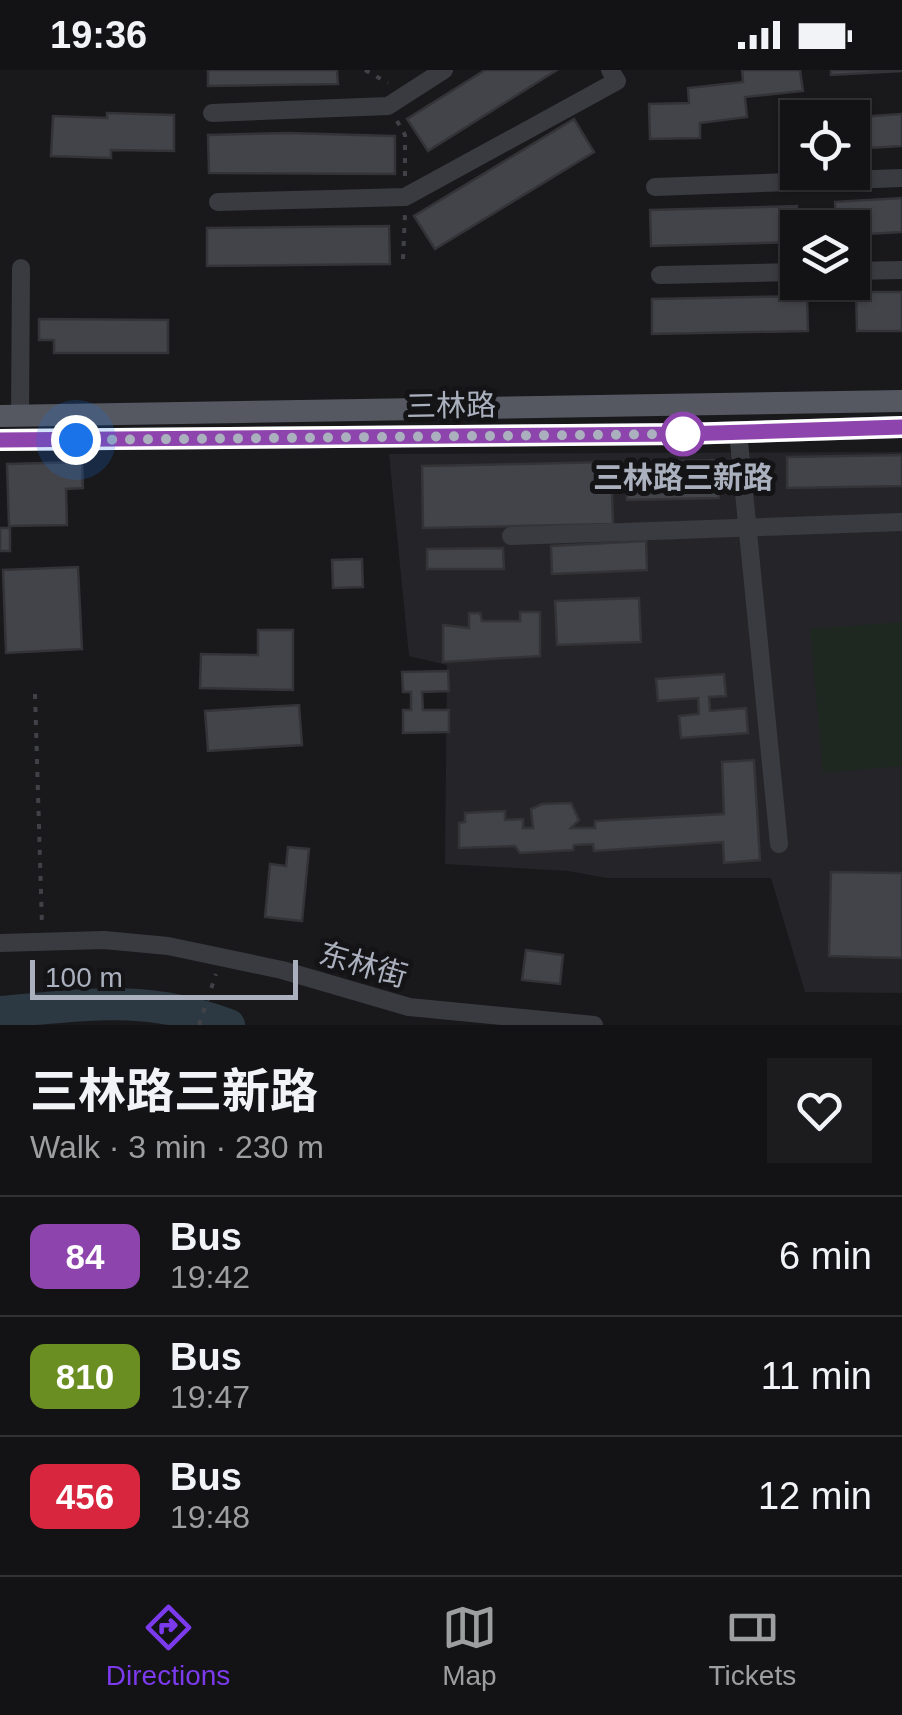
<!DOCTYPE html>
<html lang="en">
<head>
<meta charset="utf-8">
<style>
	:root { --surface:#131315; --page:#1c1c1e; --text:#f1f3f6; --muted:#9d9ea0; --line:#323234; --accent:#7c3aed }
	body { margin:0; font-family:Helvetica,"Noto Sans SC",sans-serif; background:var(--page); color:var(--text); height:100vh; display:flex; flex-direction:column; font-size:38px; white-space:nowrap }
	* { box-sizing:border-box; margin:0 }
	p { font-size:32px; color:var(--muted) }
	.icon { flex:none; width:55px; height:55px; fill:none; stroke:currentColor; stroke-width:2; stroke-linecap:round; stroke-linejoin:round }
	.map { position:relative; height:955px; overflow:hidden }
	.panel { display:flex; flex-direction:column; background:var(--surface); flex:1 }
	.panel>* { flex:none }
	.badge { padding:0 20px; border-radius:15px; font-size:35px; line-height:65px }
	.fabs { position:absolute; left:780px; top:30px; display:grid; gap:20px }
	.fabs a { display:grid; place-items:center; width:90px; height:90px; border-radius:0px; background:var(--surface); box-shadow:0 2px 8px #0004,0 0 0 2px var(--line); font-size:50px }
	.scale { position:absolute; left:30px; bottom:25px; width:268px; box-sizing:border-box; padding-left:10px; border:5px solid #aab0bd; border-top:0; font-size:28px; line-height:35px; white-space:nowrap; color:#aab0bd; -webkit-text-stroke:8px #141417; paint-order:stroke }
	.you { position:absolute; width:50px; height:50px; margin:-25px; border:8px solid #fff; border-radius:50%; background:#1a73e8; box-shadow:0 0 0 15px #1a73e833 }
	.map>.badge { position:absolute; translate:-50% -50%; box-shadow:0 0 0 5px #fff }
	.round { display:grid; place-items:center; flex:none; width:105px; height:105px; border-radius:0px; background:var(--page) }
	.overview { display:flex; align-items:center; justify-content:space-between; height:170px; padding:0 30px }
	h1 { font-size:48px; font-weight:700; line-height:75px }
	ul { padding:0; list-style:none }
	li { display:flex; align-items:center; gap:30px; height:120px; padding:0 30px; border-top:2px solid var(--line) }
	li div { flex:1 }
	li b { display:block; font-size:38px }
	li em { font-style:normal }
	li .badge { min-width:110px; font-weight:700; text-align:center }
	.status { display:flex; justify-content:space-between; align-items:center; height:70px; padding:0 50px; background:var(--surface); direction:ltr }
	.status svg { height:28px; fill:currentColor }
	.tab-bar { display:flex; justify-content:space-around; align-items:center; height:140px; border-top:2px solid var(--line); background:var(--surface); font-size:28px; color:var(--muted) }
	.tab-bar a { display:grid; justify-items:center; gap:5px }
	.tab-bar .current { color:var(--accent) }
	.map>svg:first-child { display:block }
	.built { fill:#252529 }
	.green { fill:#1e2820 }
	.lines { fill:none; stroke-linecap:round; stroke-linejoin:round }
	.river { stroke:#2d3942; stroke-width:32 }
	.building { fill:#434449; stroke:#333338; stroke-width:2.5 }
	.path { stroke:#404248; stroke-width:4; stroke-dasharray:5 8; stroke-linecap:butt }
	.minor { stroke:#3a3b41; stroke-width:18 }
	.major { stroke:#555861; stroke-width:22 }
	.line-casing { stroke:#fff; stroke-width:22 }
	.line { stroke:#8e44ad; stroke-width:15 }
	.walk { stroke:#aab0bd; stroke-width:10; stroke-dasharray:0 18 }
	.stop-dot { fill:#fff; stroke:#8e44ad; stroke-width:5 }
	.labels { text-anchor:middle; stroke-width:10; stroke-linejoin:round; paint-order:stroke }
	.street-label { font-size:30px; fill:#aab0bd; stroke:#141417 }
	.stop-label { font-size:30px; font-weight:bold; fill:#aab0bd; stroke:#141417 }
</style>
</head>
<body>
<div class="status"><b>19:36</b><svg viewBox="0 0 49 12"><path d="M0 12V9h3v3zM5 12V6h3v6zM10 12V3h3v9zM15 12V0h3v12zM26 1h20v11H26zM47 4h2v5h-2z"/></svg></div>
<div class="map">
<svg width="902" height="955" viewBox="0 0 902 955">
	<rect width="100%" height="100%" fill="#19191c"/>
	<path class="built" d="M902,382V923L805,922L771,808H607L568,801L445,794L447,595L409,586L389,384Z"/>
	<path class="green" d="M902,552V696L823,703L810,559Z"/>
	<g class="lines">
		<path class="river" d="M0,942C87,935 144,924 229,955"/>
	</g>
	<g class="building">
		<path d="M208,0H337L338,14L208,16Z"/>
		<path d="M485,0H557L428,81L407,49Z"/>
		<path d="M742,0H800L803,21L745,27L747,47L700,53V68L650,69L649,34L689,33L688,18L743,12Z"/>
		<path d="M831,0H902V1L831,5Z"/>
		<path d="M107,43L174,45V81L111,80V88L51,86L53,46L107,48Z"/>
		<path d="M902,44V76L852,79V48H843Z"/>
		<path d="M574,49L594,82L435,179L414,146Z"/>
		<path d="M288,63L395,66V104L209,103L208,65Z"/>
		<path d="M902,128V162L852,165V158H836L835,132Z"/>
		<path d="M797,136L798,172L651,176L650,140Z"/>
		<path d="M389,156L390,194L207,196V158Z"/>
		<path d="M856,222H902V261H857Z"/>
		<path d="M807,226L808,261L652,264V229Z"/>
		<path d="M39,249L168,250V283H54V270H39Z"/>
		<path d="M902,385V416L787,418V387Z"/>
		<path d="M718,390L719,428L627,430L625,392Z"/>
		<path d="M82,392L83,418L66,419L67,455L9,456L7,394Z"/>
		<path d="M611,392L613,454L423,458L422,396Z"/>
		<rect x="0" y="458" width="10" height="23"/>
		<path d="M646,471L647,500L552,504L551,476Z"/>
		<path d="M503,478L504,499H427V479Z"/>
		<path d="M362,489L363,517L333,518L332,490Z"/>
		<path d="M78,497L82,579L6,583L3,500Z"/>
		<path d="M639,528L641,572L557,575L555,531Z"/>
		<path d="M520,542H540V586L443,592V555L469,558V543H480L482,551H520Z"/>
		<path d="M258,560H293V620L200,618L201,584L258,585Z"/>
		<path d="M448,601L449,621L422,622L423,640H449V662L403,663V640H411V622H403L402,602Z"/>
		<path d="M724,604L726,626L709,627L710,641L746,638L748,663L681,668L679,646L699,644L698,628L658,631L656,609Z"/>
		<path d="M299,635L302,675L208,681L205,641Z"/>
		<path d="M754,690L760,790L724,793L723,772L594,781L593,774L574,775L573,780L520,783L515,776L459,778V753L465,752V743L505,741V750L523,749V758H533L531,739L542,734L571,733L579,750L571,758H595V751L724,744L722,692Z"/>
		<path d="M288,777L309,779L302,851L265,847L270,794L286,796Z"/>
		<path d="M831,802L902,803V888L829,886Z"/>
		<path d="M526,880L563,885L560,914L522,910Z"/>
	</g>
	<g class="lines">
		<g class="path">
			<path d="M365,0L388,13"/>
			<path d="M397,51L405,65V109"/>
			<path d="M403,189L405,144"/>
			<path d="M35,624L42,856"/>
			<path d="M199,955L216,904"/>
		</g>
		<g class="minor">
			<path d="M212,43L388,36L444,0"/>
			<path d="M655,117L902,108"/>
			<path d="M218,132L405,127L617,11L610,0"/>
			<path d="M852,201L902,200"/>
			<path d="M660,205L798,202"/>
			<path d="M20,347L21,198"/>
			<path d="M738,362L779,774"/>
			<path d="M511,466L901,452"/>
			<path d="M0,873L104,870L168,876L282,900L409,937L594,955"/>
		</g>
		<g class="major">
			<path d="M0,346L902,331"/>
			<path d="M0,370L682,364L902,357"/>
		</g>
	</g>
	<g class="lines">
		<defs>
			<path id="line" d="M0,370L682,364L902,357"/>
		</defs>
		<use href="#line" class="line-casing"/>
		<use href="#line" class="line"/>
		<path class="walk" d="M76,370L683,364"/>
	</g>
	<circle class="stop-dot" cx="683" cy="364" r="20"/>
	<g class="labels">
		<g class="street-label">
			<text transform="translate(451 336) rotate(-1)" y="10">三林路</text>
			<text transform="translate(363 895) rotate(16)" y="10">东林街</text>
		</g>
		<g class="stop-label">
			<text x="683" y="418">三林路三新路</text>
		</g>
	</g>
</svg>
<div class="fabs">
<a><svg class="icon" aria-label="locate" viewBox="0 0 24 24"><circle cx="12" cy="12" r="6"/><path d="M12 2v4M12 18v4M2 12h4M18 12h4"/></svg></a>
<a><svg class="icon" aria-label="layers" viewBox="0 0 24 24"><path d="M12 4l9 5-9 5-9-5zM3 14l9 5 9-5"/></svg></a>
</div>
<div class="scale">100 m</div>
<div class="you" style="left:76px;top:370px"></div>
</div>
<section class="panel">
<div class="overview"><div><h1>三林路三新路</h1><p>Walk · 3 min · 230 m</p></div><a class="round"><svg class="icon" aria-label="heart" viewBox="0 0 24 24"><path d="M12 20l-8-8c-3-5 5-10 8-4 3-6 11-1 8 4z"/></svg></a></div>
<ul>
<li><span class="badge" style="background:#8e44ad;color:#fff">84</span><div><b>Bus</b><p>19:42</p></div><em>6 min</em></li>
<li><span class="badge" style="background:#6b8e23;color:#fff">810</span><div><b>Bus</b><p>19:47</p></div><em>11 min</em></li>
<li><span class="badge" style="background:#d7263d;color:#fff">456</span><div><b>Bus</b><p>19:48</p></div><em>12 min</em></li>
</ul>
</section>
<nav class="tab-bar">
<a class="current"><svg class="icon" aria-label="directions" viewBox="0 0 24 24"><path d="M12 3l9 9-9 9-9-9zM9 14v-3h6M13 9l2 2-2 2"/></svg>Directions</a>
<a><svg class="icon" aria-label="map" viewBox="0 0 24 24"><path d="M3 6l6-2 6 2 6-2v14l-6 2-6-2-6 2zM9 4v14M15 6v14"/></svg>Map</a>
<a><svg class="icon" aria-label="tickets" viewBox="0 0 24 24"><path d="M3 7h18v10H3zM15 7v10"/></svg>Tickets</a>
</nav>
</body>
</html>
